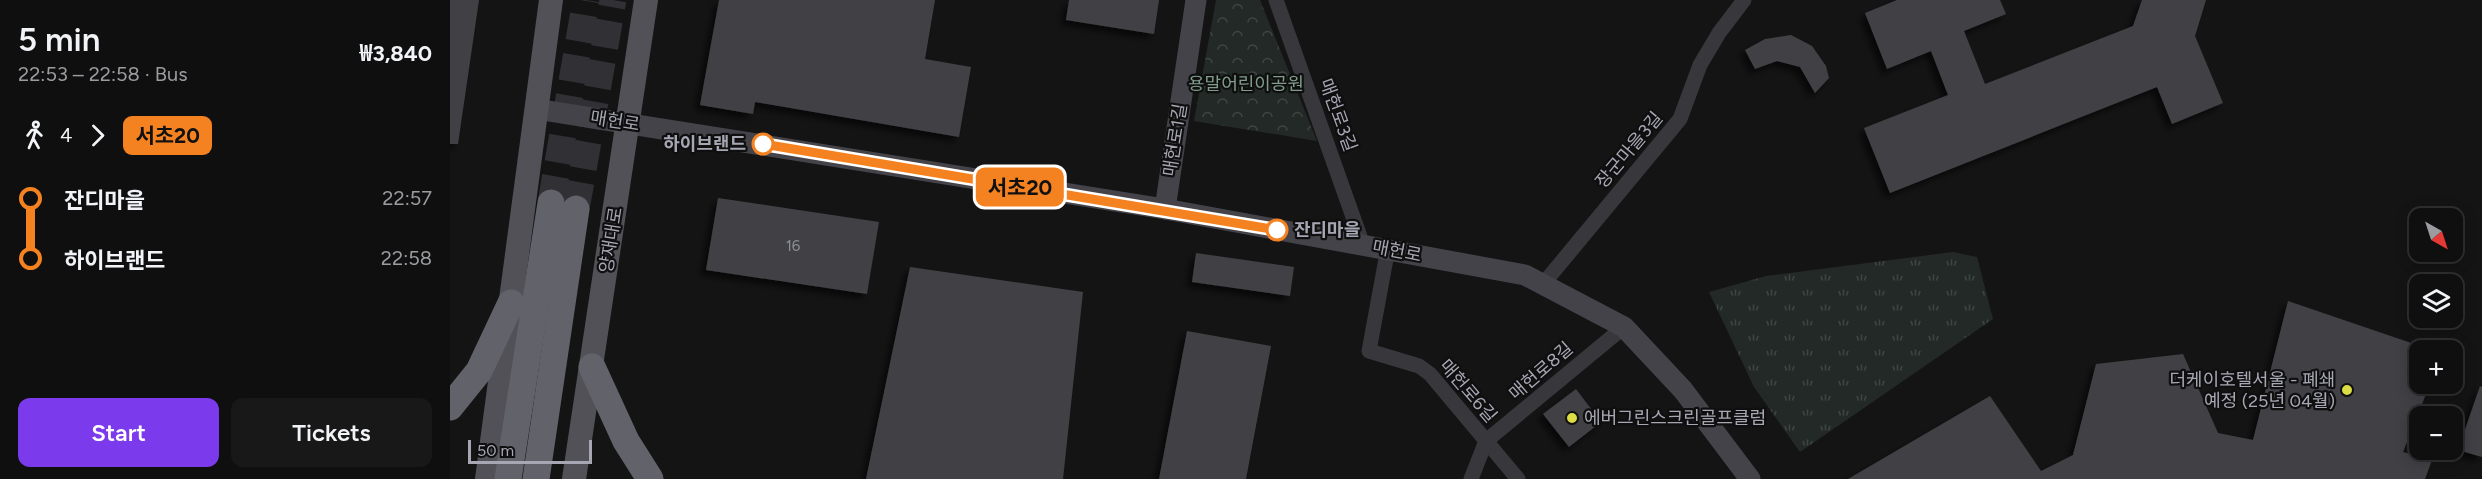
<!DOCTYPE html>
<html lang="en">
<head>
<meta charset="utf-8">
<style>
	:root { --surface:#0f0f10; --page:#181819; --text:#f1f3f6; --muted:#9b9c9f; --line:#2f2f30; --accent:#7c3aed }
	body { margin:0; font-family:Figtree,"Noto Sans KR",sans-serif; background:var(--page); color:var(--text); height:100vh; display:flex; flex-direction:column; font-size:22px; white-space:nowrap }
	* { box-sizing:border-box; margin:0 }
	p { font-size:20px; color:var(--muted) }
	.icon { flex:none; width:33px; height:33px; fill:none; stroke:currentColor; stroke-width:2; stroke-linecap:round; stroke-linejoin:round }
	.map { position:relative; flex:1; overflow:hidden }
	.drawer { display:flex; flex-direction:column; background:var(--surface); width:450px }
	.drawer>* { flex:none }
	.badge { padding:0 12px; border-radius:9px; font-size:21px; line-height:39px }
	.needle { width:39px; rotate:141deg }
	.buttons { position:absolute; left:1959px; top:208px; display:grid; gap:12px }
	.buttons a { display:grid; place-items:center; width:54px; height:54px; border-radius:12px; background:var(--surface); box-shadow:0 3px 15px #0003,0 0 0 2px var(--line); font-size:30px }
	.scale { position:absolute; left:18px; bottom:15px; width:124px; box-sizing:border-box; padding-left:6px; border:3px solid #a7a7b4; border-top:0; font-size:16px; line-height:21px; white-space:nowrap; color:#a7a7b4; -webkit-text-stroke:4px #0f0f10; paint-order:stroke }
	.map>.badge { position:absolute; translate:-50% -50%; box-shadow:0 0 0 3px #fff }
	.legs { display:flex; align-items:center; gap:9px; height:66px; padding:0 18px; font-size:20px }
	.legs p { margin-inline-start:auto }
	.headline { display:flex; align-items:center; justify-content:space-between; height:102px; padding:0 18px }
	h1 { font-size:33px; font-weight:600; line-height:45px }
	.action { display:flex; gap:12px; margin-top:auto; padding:12px 18px }
	.action a { flex:1; height:69px; border-radius:12px; background:var(--accent); color:#fff; font-size:24px; font-weight:600; line-height:69px; text-align:center }
	.action a+a { background:var(--page); color:var(--text) }
	ul { padding:0 18px; list-style:none }
	li { display:flex; align-items:center; gap:21px; height:60px; font-size:22px }
	li i { display:grid; place-items:center; width:9px; height:100%; margin:0 8px; background:currentColor }
	li i::after { content:''; width:15px; height:15px; margin:-8px; border:4px solid; border-radius:50%; background:var(--surface) }
	li p { margin-inline-start:auto }
	li:first-child i { background:linear-gradient(#0000 50%,currentColor 0) }
	li:last-child i { background:linear-gradient(currentColor 50%,#0000 0) }
	main { display:flex; flex:1; min-height:0 }
	.map>svg:first-child { display:block }
	.grass { fill:url(#grass-tufts) }
	.forest { fill:url(#forest-crowns) }
	.building { fill:#414145; filter:url(#shadow) }
	.lines { fill:none; stroke-linecap:round; stroke-linejoin:round }
	.highway-tunnel { stroke:#313135; stroke-width:27; stroke-dasharray:27 14; stroke-linecap:butt }
	.street { stroke:#38373c; stroke-width:15 }
	.secondary { stroke:#444349; stroke-width:21 }
	.primary { stroke:#525158; stroke-width:24 }
	.highway { stroke:#62626a; stroke-width:27 }
	.line-1-casing { stroke:#fff; stroke-width:14 }
	.line-1 { stroke:#f58220; stroke-width:9 }
	.stop-1-dot { fill:#fff; stroke:#f58220; stroke-width:3 }
	.poi-dot { fill:#dcdc44; stroke:#0f0f10; stroke-width:2 }
	.labels { text-anchor:middle; stroke-width:4.5; stroke-linejoin:round; paint-order:stroke }
	.number-label { font-size:15px; fill:#8e8e98 }
	.park-label { font-size:18px; fill:#809d8b; stroke:#0f0f10 }
	.street-label { font-size:18px; fill:#a7a7b4; stroke:#0f0f10 }
	.stop-label { font-size:18px; font-weight:bold; fill:#a7a7b4; stroke:#0f0f10; text-anchor:end }
	.poi-label { font-size:18px; fill:#a7a7b4; stroke:#0f0f10; text-anchor:end }
</style>
</head>
<body>
<main>
<section class="drawer">
<div class="headline"><div><h1>5 min</h1><p>22:53 – 22:58 · Bus</p></div><b>₩3,840</b></div>
<div class="legs"><svg class="icon" aria-label="walk" viewBox="0 0 24 24"><circle cx="13" cy="4" r="2"/><path d="M13 8l-2 6 4 7M11 14l-3 7M7 12l3-4h3l4 4"/></svg>4<svg class="icon" aria-label="forward" viewBox="0 0 24 24"><path d="M9 5l7 7-7 7"/></svg><b class="badge" style="background:#f58220;color:#111">서초20</b></div>
<ul>
<li><i style="color:#f58220"></i><b>잔디마을</b><p>22:57</p></li>
<li><i style="color:#f58220"></i><b>하이브랜드</b><p>22:58</p></li>
</ul>
<div class="action"><a>Start</a><a>Tickets</a></div>
</section>
<div class="map">
<svg width="2032" height="479" viewBox="0 0 2032 479">
	<defs>
		<pattern id="grass-tufts" width="24" height="20" patternUnits="userSpaceOnUse" patternTransform="scale(1.5)"><rect width="24" height="20" fill="#222926"/><path d="M3 7l-1-3M5 7V3M7 7l1-3M15 17l-1-3M17 17v-4M19 17l1-3" fill="none" stroke="#3f4543"/></pattern>
		<pattern id="forest-crowns" width="20" height="18" patternUnits="userSpaceOnUse" patternTransform="scale(1.5)"><rect width="20" height="18" fill="#222926"/><path d="M2 6a3 3 0 1 1 6 0M12 15a3 3 0 1 1 6 0" fill="none" stroke="#3f4543"/></pattern>
		<filter id="shadow"><feDropShadow dx="-5" dy="5" stdDeviation="3" flood-color="#0009"/></filter>
	</defs>
	<rect width="100%" height="100%" fill="#141415"/>
	<path class="grass" d="M1503,252L1527,257L1543,319L1350,452L1304,387L1259,292L1316,276Z"/>
	<path class="forest" d="M766,0H810L867,141L744,121Z"/>
	<g class="building">
		<path d="M0,0H29L8,144H0Z"/>
		<path d="M269,0H485L475,59L521,67L509,137L305,102L303,114L250,105Z"/>
		<path d="M619,0H709L704,34L616,20Z"/>
		<path d="M1447,0H1550L1556,14L1514,31L1535,84L1683,26L1692,0H1756L1745,36L1773,103L1722,124L1707,87L1440,193L1414,128L1498,95L1481,51L1437,69L1415,13Z"/>
		<path d="M1341,35L1362,46L1376,66L1379,78L1365,93L1350,67L1327,61L1305,69L1295,50L1315,39Z"/>
		<path d="M268,198L429,222L417,294L256,270Z"/>
		<path d="M746,253L844,267L840,296L742,282Z"/>
		<path d="M460,267L633,292L613,479H416Z"/>
		<path d="M1838,301L1970,346V384H1980L1953,452L1982,460L1975,479H1398L1540,396L1591,471L1623,455L1646,364L1733,354L1768,433L1803,440Z"/>
		<path d="M737,331L821,346L796,479H709Z"/>
		<path d="M2030,386L2032,387V457L2008,450Z"/>
		<path d="M1126,389L1151,422L1119,447L1093,414Z"/>
	</g>
	<g class="lines">
		<g class="highway-tunnel">
			<path d="M101,203L136,0"/>
			<path d="M126,209L163,0"/>
		</g>
		<g class="street">
			<path d="M826,0L913,245"/>
			<path d="M938,248L919,351L969,366L980,374L1068,479"/>
			<path d="M1094,283L1230,119L1250,65L1269,33L1294,0"/>
			<path d="M1021,479L1036,441L1174,327"/>
		</g>
		<g class="secondary">
			<path d="M86,109L715,209L1075,275L1174,327L1233,390L1300,479"/>
			<path d="M715,209L746,0"/>
		</g>
		<g class="primary">
			<path d="M37,479L101,0"/>
			<path d="M124,479L196,0"/>
		</g>
		<g class="highway">
			<path d="M142,367L176,441L200,479"/>
			<path d="M0,407L29,371L61,303"/>
			<path d="M58,479L101,203"/>
			<path d="M86,479L126,209"/>
		</g>
	</g>
	<g class="lines">
		<defs>
			<path id="line-1" d="M313,144L827,230"/>
		</defs>
		<use href="#line-1" class="line-1-casing"/>
		<use href="#line-1" class="line-1"/>
	</g>
	<g class="stop-1-dot">
		<circle cx="313" cy="144" r="10"/>
		<circle cx="827" cy="230" r="10"/>
	</g>
	<g class="poi-dot">
		<circle cx="1897" cy="390" r="6"/>
		<circle cx="1122" cy="418" r="6"/>
	</g>
	<g class="labels">
		<g class="number-label">
			<text x="343" y="251">16</text>
		</g>
		<g class="park-label">
			<text x="796" y="90">용말어린이공원</text>
		</g>
		<g class="street-label">
			<text transform="translate(888 115) rotate(70)" y="6">매헌로3길</text>
			<text transform="translate(165 121) rotate(9)" y="6">매헌로</text>
			<text transform="translate(725 140) rotate(-81)" y="6">매헌로1길</text>
			<text transform="translate(1179 150) rotate(-50)" y="6">장군마을3길</text>
			<text transform="translate(161 240) rotate(-81)" y="6">양재대로</text>
			<text transform="translate(947 251) rotate(11)" y="6">매헌로</text>
			<text transform="translate(1091 371) rotate(-41)" y="6">매헌로8길</text>
			<text transform="translate(1018 391) rotate(49)" y="6">매헌로6길</text>
		</g>
		<g class="stop-label">
			<text x="296" y="150">하이브랜드</text>
			<text x="844" y="236" text-anchor="start">잔디마을</text>
		</g>
		<g class="poi-label">
			<text x="1885" y="386">더케이호텔서울 - 폐쇄<tspan x="1885" dy="21">예정 (25년 04월)</tspan></text>
			<text x="1134" y="424" text-anchor="start">에버그린스크린골프클럼</text>
		</g>
	</g>
</svg>
<div class="buttons">
<a><svg class="needle" viewBox="-14 -14 28 28"><path d="M0-13l5 13h-10z" fill="#e53935"/><path d="M0 13l5-13h-10z" fill="#9b9c9f"/></svg></a>
<a><svg class="icon" aria-label="layers" viewBox="0 0 24 24"><path d="M12 4l9 5-9 5-9-5zM3 14l9 5 9-5"/></svg></a>
<a>+</a>
<a>−</a>
</div>
<div class="scale">50 m</div>
<b class="badge" style="left:570px;top:187px;background:#f58220;color:#111">서초20</b>
</div>
</main>
</body>
</html>
